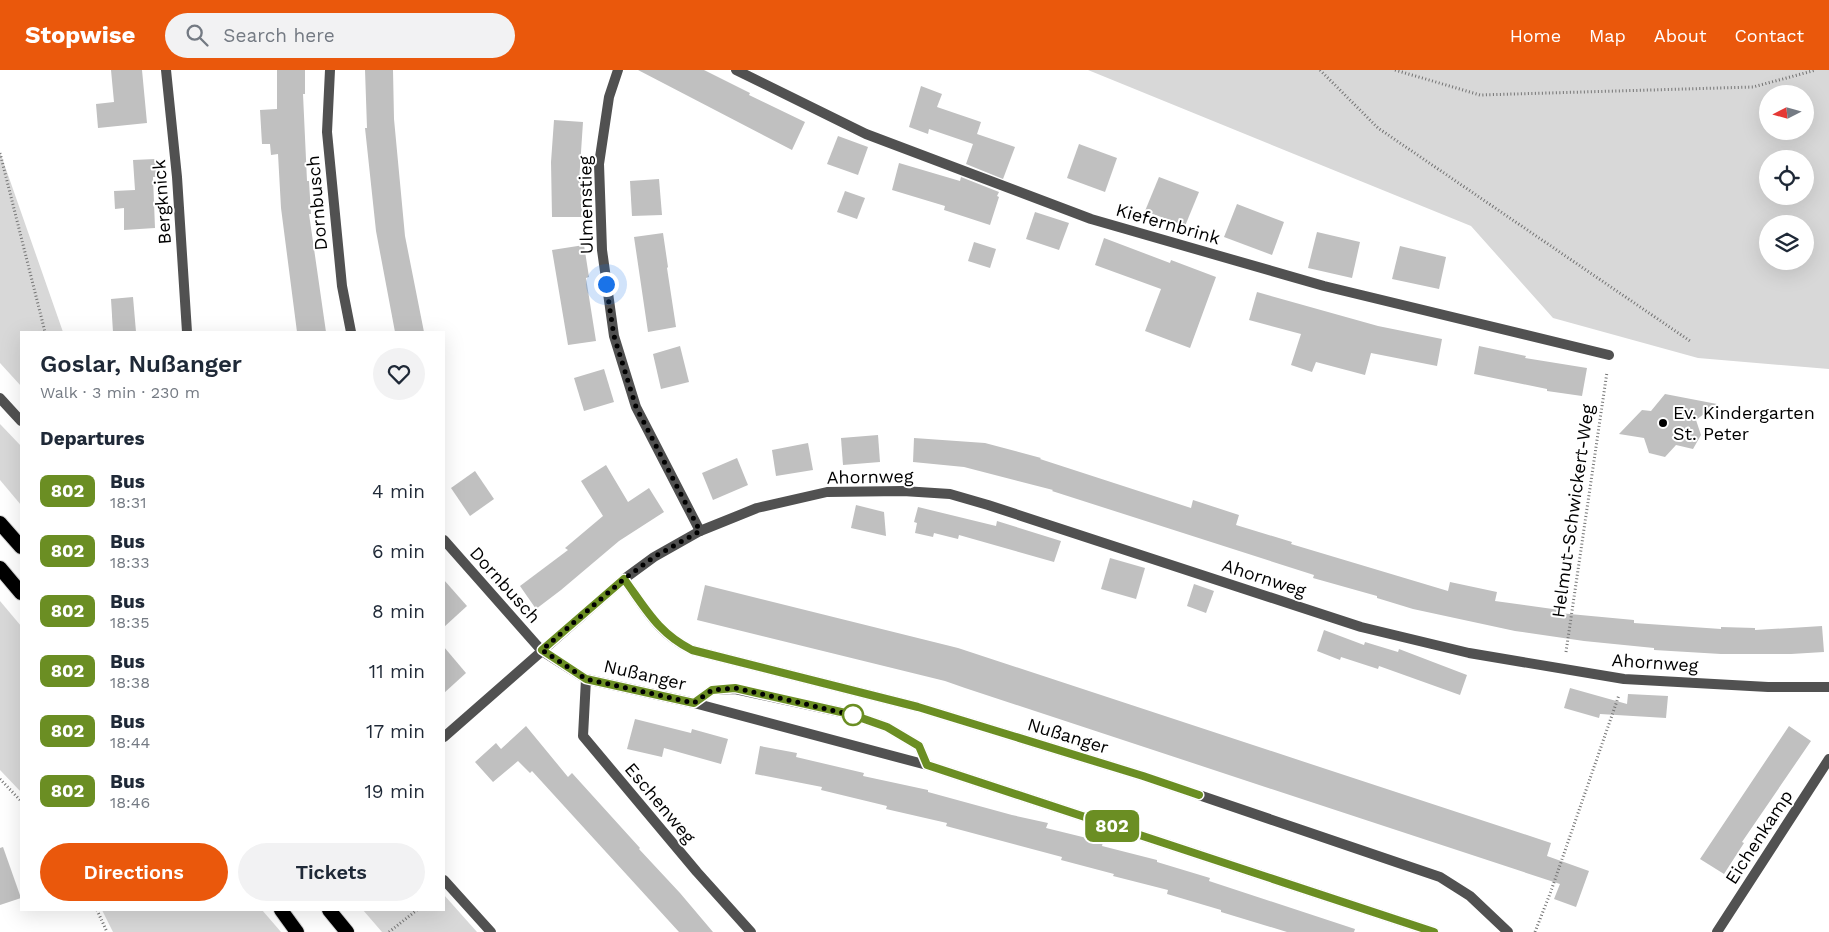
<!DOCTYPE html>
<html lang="en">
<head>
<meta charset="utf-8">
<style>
	:root { --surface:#fff; --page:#f2f2f3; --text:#1f2937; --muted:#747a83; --accent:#ea580c }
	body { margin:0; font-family:"Work Sans",sans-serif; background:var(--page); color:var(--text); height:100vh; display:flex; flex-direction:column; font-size:19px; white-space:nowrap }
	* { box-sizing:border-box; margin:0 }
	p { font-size:16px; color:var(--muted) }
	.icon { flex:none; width:28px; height:28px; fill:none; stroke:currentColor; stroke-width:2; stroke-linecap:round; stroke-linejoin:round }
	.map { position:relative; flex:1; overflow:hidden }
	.drawer { position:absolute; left:20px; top:261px; width:425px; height:580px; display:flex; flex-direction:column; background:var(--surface); border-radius:0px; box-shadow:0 5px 20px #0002 }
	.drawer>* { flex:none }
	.badge { padding:0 10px; border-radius:8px; font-size:18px; line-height:32px }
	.needle { width:32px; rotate:264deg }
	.buttons { position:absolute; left:1759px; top:15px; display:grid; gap:10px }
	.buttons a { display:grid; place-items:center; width:55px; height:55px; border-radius:50%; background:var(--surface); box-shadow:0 5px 20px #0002; font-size:25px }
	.you { position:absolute; width:25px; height:25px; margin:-12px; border:4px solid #fff; border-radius:50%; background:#1a73e8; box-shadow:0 0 0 8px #1a73e833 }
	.map>.badge { position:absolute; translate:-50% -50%; box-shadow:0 0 0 2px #fff }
	h2 { padding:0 20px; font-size:19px; line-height:45px }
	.round { display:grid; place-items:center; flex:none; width:52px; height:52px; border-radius:26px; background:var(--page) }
	.head { display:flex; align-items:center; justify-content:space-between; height:85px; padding:0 20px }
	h1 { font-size:24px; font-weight:600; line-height:38px }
	.cta { display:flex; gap:10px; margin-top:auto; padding:10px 20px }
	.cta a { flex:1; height:58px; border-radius:30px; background:var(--accent); color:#fff; font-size:20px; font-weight:600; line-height:58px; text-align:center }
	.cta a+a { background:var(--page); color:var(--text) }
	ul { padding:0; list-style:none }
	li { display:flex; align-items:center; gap:15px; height:60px; padding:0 20px }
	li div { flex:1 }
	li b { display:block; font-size:19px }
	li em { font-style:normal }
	li .badge { min-width:55px; font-weight:700; text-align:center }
	header { display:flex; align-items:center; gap:30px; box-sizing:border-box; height:70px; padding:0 25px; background:var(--accent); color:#fff }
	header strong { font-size:24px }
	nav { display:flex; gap:28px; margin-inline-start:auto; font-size:18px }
	.search { width:350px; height:45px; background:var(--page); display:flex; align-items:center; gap:12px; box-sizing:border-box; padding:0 18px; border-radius:28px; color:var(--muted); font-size:19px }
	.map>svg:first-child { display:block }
	.green { fill:#d8d8d8; fill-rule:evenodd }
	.building { fill:#c0c0c0 }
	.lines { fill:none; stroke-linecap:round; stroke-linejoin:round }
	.trunk-casing { stroke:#dbdbdb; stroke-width:16 }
	.path { stroke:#737373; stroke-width:3; stroke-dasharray:1 2.5; stroke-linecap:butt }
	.service { stroke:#515151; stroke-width:10 }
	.minor { stroke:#515151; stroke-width:10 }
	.tertiary { stroke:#515151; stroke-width:10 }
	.trunk { stroke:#000; stroke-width:14 }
	.line-casing { stroke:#fff; stroke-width:11 }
	.line { stroke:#6b8e23; stroke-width:8 }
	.walk { stroke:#000; stroke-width:5; stroke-dasharray:0 9 }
	.poi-dot { fill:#000; stroke:#fff; stroke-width:2 }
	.stop-dot { fill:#fff; stroke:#6b8e23; stroke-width:2.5 }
	.labels { text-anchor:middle; stroke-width:4; stroke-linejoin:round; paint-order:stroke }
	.street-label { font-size:18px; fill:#000; stroke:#fff }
	.poi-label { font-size:18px; fill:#000; stroke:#fff; text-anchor:start }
</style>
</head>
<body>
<header>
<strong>Stopwise</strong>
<div class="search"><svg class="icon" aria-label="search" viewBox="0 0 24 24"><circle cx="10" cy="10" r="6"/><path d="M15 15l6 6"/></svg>Search here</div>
<nav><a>Home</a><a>Map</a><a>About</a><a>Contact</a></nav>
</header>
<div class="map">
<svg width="1829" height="862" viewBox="0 0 1829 862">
	<rect width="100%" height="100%" fill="#fff"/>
	<g class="green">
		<path d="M1088,0H1829V299L1698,288L1553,248L1471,156ZM1768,24H1805V61H1768ZM1768,89H1805V126H1768ZM1768,154H1805V191H1768Z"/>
		<path d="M0,82L63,262H21V316L0,293Z"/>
		<path d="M0,354L21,376V435L0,410Z"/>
		<path d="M0,531L21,556V722L0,700Z"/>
		<path d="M444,825L477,862H382L363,840H444Z"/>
		<path d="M102,840H262L281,862H113Z"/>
	</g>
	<g class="building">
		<path d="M111,0H142L147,53L98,58L96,34L114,32Z"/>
		<path d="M277,0H305V24H303L307,111H309L311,144H309L326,262H297L281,138L278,84L271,85L270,74H262L260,40L277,39Z"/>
		<path d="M365,0H393L394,49L405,166L424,262H395L376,161L365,58H367Z"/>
		<path d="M638,0H704L750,23L749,25L805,52L792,80Z"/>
		<path d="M921,16L942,24L937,37L981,52L977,64L1015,77L1003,109L966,94L973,74L929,59L928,64L909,57Z"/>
		<path d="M554,50L583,52L579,112H581L582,147H552L551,92Z"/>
		<path d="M838,66L868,77L858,105L827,94Z"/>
		<path d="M1079,74L1117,88L1105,122L1067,108Z"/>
		<path d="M155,89L156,107H153L155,158L124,160V138L115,139L114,121L135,120L133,90Z"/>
		<path d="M899,93L960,111L961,107L999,122L997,126L999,127L990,155L944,140L945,136L892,120Z"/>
		<path d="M1159,107L1199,122L1185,156L1145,141Z"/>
		<path d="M659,109L662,145L632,146L630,111Z"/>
		<path d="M845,121L865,128L857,149L837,142Z"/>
		<path d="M1237,134L1284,152L1272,185L1224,167Z"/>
		<path d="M1035,142L1069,153L1059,180L1026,169Z"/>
		<path d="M1317,162L1360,172L1352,208L1308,198Z"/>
		<path d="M663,163L668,197L667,198L676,257L648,262L634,167Z"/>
		<path d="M1104,168L1170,193L1171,190L1216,207L1190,278L1145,261L1161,219L1095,195Z"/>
		<path d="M974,172L996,179L990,198L968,191Z"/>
		<path d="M584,175L589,207L586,208L596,271L568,275L552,180Z"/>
		<path d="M1400,176L1446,187L1439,219L1392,209Z"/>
		<path d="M1257,222L1378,256L1442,269L1437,296L1371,283L1365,305L1316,292L1312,302L1291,295L1301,264L1249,250Z"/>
		<path d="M133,227L136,262H113L111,229Z"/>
		<path d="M680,276L689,312L661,319L653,284Z"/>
		<path d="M1479,276L1526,286L1525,288L1587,298L1582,326L1547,321V319L1474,304Z"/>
		<path d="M604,299L614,332L584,341L574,308Z"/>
		<path d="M1665,324L1717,334L1696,350L1701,365L1693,379L1676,375L1665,387L1649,383L1644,368L1619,364L1642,340L1651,341Z"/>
		<path d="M878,365L880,392L843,395L841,368Z"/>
		<path d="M914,368L985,373L1041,388L1040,389L1191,438L1193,430L1239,445L1236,455L1292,472L1291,474L1448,521L1450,512L1497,522L1495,531L1560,540L1559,543L1634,550V553L1721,559V557L1755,558V560L1822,556L1824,582L1791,584H1721L1654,580V578L1584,571L1515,561L1413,539L1377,528V526L1313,508L1314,505L1052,421L1053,420L964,397L913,392Z"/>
		<path d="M808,373L813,400L776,406L772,380Z"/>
		<path d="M737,388L748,415L713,430L702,403Z"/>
		<path d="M606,395L628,432L649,418L664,442L619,471L561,520L536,539L520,516L568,480L565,478L603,446L581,411Z"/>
		<path d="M475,401L494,429L470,446L451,418Z"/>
		<path d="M856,435L884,442L886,466L851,458Z"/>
		<path d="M918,437L996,456L997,451L1061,471L1054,492L959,465L958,469L934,463L933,467L915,463L917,453L914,452Z"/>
		<path d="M1110,488L1145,498L1136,529L1101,519Z"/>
		<path d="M444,510L467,536L444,557Z"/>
		<path d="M1194,514L1214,521L1206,543L1187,536Z"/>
		<path d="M705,515L958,578L1551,773L1547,786L1589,801L1576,837L1554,829L1560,814L965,618L945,611L697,550Z"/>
		<path d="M1324,560L1364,575L1365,572L1398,582L1399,579L1467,605L1460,625L1379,596L1378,599L1341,587L1340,590L1317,581Z"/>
		<path d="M444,577L466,603L444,623Z"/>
		<path d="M1570,618L1627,634L1628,624L1668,626L1666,648L1600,644L1599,648L1564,638Z"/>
		<path d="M635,649L691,663L692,659L728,669L721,694L664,678L662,687L627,679Z"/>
		<path d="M526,656L568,707L572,703L640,778L639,779L680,823L713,862H679L532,701L530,703L518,691L493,712L475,692L496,673L501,679Z"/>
		<path d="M1789,656L1811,671L1742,772L1744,773L1724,804L1700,789Z"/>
		<path d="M760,676L797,683L796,687L864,703L863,706L928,720V722L1012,745L1048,753L1046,758L1103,772L1102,776L1157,790V792L1210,808L1209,811L1355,859L1354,862H1287L1221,842V840L1167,824L1168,820L1113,806L1114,804L1061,790L1062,787L946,756L947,753L886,739L887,736L821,720L822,717L755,704Z"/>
		<path d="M3,777L21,828L0,835V778Z"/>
	</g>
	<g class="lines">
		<defs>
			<g id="trunk">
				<path d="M0,453L21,477"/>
				<path d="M0,498L21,523"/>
				<path d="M281,840L297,862"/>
				<path d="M329,840L347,862"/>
			</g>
		</defs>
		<use href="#trunk" class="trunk-casing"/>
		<g class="path">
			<path d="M1320,0L1378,58L1690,271"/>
			<path d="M1395,0L1480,25L1753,17L1816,0"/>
			<path d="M0,83L45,262"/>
			<path d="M1566,582L1607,302"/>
			<path d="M0,709L21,731"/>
			<path d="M97,840L107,862"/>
			<path d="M389,862L417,840"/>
			<path d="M1535,862L1551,821L1619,625"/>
		</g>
		<path class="service" d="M694,633L712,620L735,619L850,644L887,657L919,676L927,695"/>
		<g class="minor">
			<path d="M166,0L177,107L187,262"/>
			<path d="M330,0L327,62L342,216L351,262"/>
			<path d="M618,0L609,27L599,94L602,180L614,266L636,337L700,461"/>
			<path d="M736,0L866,64L1091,149L1324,216L1609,285"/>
			<path d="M444,470L542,581L586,609L694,633L927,695L1434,862"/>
			<path d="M624,509C646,539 657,563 692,580L918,637L1143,706L1440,807L1470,826L1508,862"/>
			<path d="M586,609L583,666L697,802L751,862"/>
			<path d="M444,667L624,509L654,487L700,461L757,438L827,422L903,421L950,424L988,435L1361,557L1469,583L1624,609L1768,617H1829"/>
			<path d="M1717,862L1829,689"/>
		</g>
		<g class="tertiary">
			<path d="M0,328L21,351"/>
			<path d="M444,810L491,862"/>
		</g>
		<use href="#trunk" class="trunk"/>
	</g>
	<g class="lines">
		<defs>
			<path id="line" d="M1199,725L1143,706L918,637L692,580C658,563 646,539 624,509L542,580L586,609L694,633L712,620L735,618L850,644L887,657L919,676L927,695L1434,862"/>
		</defs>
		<use href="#line" class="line-casing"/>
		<use href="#line" class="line"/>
		<path class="walk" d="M606,214L614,266L636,337L700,461L654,487L624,509L542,580L586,609L694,633L712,620L735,618L853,645"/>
	</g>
	<circle class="poi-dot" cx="1663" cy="353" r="5"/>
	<circle class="stop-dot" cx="853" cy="645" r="10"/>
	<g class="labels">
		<g class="street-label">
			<text transform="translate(162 132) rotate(-94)" y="6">Bergknick</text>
			<text transform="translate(317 133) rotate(-95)" y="6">Dornbusch</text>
			<text transform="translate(586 135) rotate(-91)" y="6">Ulmenstieg</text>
			<text transform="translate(1168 154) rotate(16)" y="6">Kiefernbrink</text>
			<text transform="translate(870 407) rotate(-1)" y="6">Ahornweg</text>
			<text transform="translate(1573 441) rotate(-82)" y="6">Helmut-Schwickert-Weg</text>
			<text transform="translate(1264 508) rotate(18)" y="6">Ahornweg</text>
			<text transform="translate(505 515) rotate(48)" y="6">Dornbusch</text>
			<text transform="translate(1655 593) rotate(4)" y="6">Ahornweg</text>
			<text transform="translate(645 605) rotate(13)" y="6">Nußanger</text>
			<text transform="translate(1068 666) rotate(17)" y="6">Nußanger</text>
			<text transform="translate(660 733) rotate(50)" y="6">Eschenweg</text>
			<text transform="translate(1759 767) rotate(-57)" y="6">Eichenkamp</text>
		</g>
		<g class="poi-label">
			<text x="1673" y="349">Ev. Kindergarten<tspan x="1673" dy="21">St. Peter</tspan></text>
		</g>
	</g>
</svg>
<div class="buttons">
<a><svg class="needle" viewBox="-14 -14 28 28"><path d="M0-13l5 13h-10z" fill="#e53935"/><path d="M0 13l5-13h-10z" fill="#747a83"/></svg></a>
<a><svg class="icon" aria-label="locate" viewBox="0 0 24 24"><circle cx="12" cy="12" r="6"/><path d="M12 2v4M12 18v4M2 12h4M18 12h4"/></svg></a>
<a><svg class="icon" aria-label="layers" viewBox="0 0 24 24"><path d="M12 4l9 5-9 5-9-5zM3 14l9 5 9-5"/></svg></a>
</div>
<div class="you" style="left:606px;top:214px"></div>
<b class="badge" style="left:1112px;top:756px;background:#6b8e23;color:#fff">802</b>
<section class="drawer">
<div class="head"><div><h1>Goslar, Nußanger</h1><p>Walk · 3 min · 230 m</p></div><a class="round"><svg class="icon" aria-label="heart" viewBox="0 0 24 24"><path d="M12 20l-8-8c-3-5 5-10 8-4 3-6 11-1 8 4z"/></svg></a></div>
<h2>Departures</h2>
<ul>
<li><span class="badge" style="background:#6b8e23;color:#fff">802</span><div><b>Bus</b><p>18:31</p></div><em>4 min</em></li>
<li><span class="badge" style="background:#6b8e23;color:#fff">802</span><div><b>Bus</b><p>18:33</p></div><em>6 min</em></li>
<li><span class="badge" style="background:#6b8e23;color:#fff">802</span><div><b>Bus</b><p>18:35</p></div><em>8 min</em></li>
<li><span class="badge" style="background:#6b8e23;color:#fff">802</span><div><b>Bus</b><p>18:38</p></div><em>11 min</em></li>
<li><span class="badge" style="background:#6b8e23;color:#fff">802</span><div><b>Bus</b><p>18:44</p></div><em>17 min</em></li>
<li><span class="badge" style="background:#6b8e23;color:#fff">802</span><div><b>Bus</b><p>18:46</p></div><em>19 min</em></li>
</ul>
<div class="cta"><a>Directions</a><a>Tickets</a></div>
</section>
</div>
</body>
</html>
